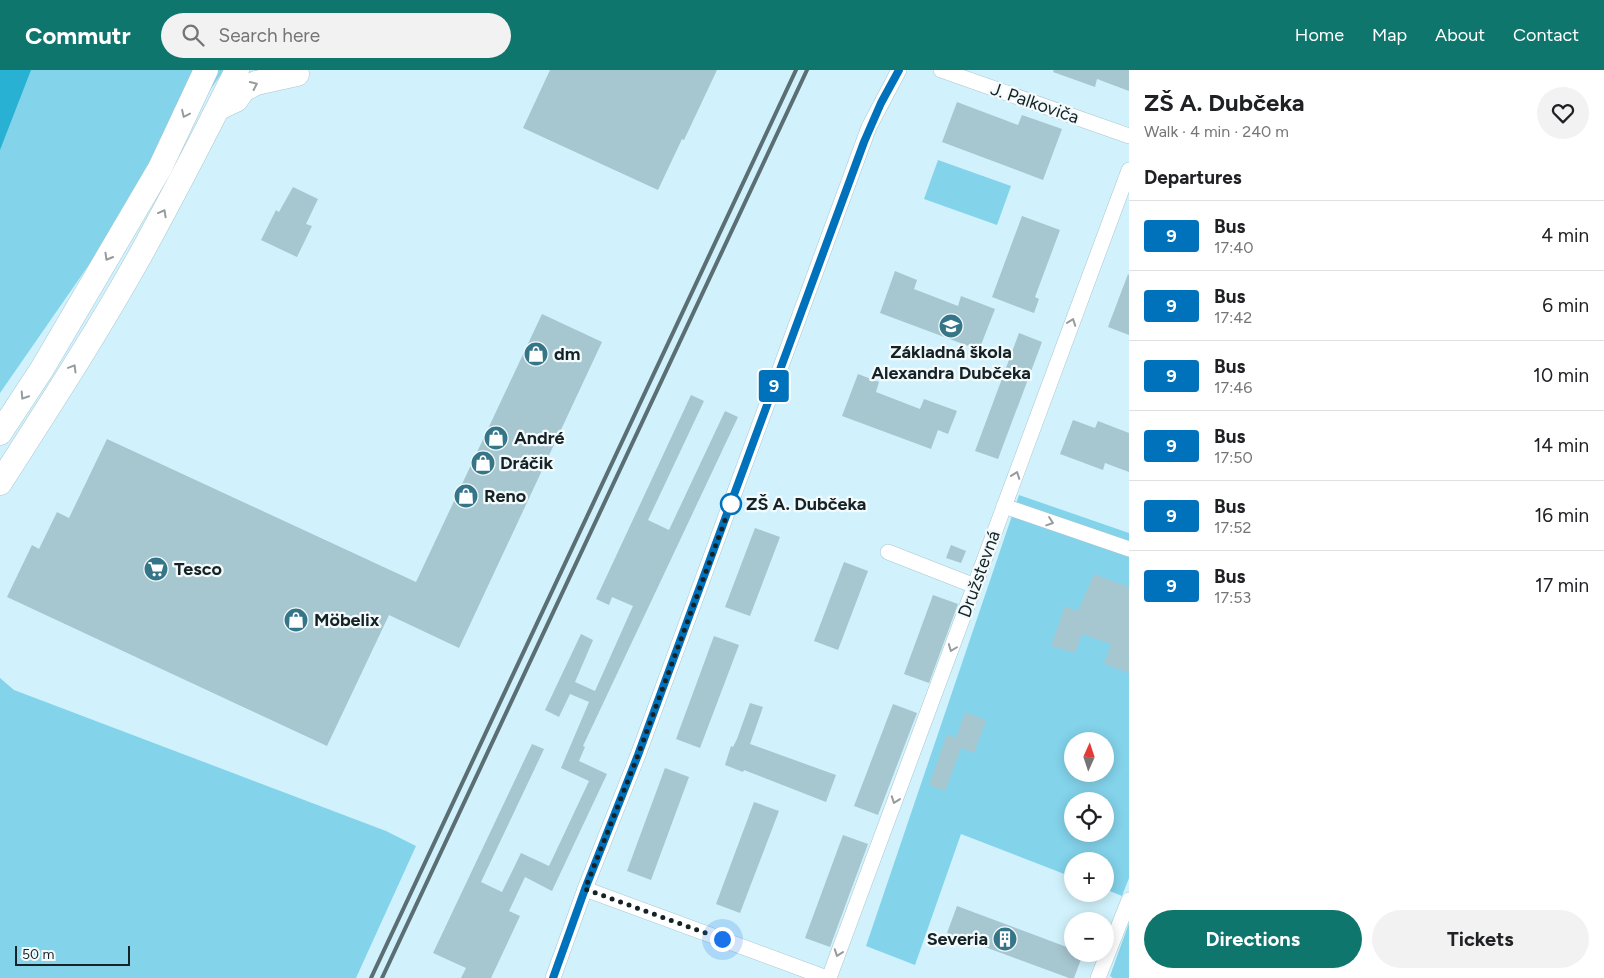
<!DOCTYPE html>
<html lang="en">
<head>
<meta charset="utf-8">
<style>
	:root { --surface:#fff; --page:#f2f2f2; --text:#202124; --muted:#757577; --line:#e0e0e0; --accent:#0f766e }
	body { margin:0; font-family:Figtree,sans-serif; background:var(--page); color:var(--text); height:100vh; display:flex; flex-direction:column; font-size:19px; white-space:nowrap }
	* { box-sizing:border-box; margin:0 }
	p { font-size:16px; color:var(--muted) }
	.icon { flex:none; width:28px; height:28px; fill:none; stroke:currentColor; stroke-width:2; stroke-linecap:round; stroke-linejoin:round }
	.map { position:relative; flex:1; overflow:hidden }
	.panel { display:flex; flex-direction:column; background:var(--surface); width:475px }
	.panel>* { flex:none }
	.badge { padding:0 10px; border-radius:4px; font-size:18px; line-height:32px }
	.needle { width:32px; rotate:3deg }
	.controls { position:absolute; left:1064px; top:662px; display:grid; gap:10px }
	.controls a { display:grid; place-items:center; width:50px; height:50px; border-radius:50%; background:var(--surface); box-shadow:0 2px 12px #0003; font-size:25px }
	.scale { position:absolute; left:15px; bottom:12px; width:115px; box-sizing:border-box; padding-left:5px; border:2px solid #162326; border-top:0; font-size:14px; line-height:18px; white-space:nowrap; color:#162326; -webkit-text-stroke:4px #f3fafc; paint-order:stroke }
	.you { position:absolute; width:25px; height:25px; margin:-12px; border:4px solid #fff; border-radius:50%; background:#1a73e8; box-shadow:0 0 0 8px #1a73e833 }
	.map>.badge { position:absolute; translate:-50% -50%; box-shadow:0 0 0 2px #fff }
	h2 { padding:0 15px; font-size:19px; line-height:45px }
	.round { display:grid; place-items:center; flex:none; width:52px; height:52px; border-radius:26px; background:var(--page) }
	.head { display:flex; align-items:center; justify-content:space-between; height:85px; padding:0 15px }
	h1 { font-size:24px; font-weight:700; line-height:38px }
	.action { display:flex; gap:10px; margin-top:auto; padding:10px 15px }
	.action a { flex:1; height:58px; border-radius:30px; background:var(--accent); color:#fff; font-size:20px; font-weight:700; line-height:58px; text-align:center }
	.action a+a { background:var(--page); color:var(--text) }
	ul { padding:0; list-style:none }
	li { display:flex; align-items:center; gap:15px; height:70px; padding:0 15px; border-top:1px solid var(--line) }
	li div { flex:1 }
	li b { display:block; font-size:19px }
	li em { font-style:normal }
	li .badge { min-width:55px; font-weight:700; text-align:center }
	header { display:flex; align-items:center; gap:30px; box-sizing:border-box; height:70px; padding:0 25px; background:var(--accent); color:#fff }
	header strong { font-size:24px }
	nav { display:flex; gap:28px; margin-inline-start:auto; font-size:18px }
	.search { width:350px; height:45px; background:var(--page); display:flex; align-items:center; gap:12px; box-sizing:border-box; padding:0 18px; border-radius:28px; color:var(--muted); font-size:19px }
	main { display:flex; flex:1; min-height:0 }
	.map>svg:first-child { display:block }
	.green { fill:#83d3eb; fill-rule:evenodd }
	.water { fill:#28b1d2 }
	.building { fill:#a6c6d0 }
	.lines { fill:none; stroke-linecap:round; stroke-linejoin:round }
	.street-casing { stroke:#a7c7d1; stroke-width:16 }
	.primary-casing { stroke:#a7c7d1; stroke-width:25 }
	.street { stroke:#fff; stroke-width:15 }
	.primary { stroke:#fff; stroke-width:24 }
	.rail { stroke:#5a6e74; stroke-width:4 }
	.oneway { stroke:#969c9d }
	.line-casing { stroke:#fff; stroke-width:11 }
	.line { stroke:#0072bc; stroke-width:8 }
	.walk { stroke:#162326; stroke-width:5; stroke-dasharray:0 9 }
	.stop-dot { fill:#fff; stroke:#0072bc; stroke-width:2.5 }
	.labels { text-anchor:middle; stroke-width:4.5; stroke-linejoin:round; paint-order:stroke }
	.street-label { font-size:18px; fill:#162326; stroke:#f3fafc }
	.poi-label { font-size:18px; font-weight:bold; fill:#162326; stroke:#f3fafc; text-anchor:start }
	.stop-label { font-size:18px; font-weight:bold; fill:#162326; stroke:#f3fafc; text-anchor:start }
</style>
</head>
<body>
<header>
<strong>Commutr</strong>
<div class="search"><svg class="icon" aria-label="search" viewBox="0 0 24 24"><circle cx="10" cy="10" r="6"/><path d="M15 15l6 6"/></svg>Search here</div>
<nav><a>Home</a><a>Map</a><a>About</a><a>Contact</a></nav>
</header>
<main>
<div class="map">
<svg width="1129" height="908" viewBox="0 0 1129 908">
	<rect width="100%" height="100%" fill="#d1f2fc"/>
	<g class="green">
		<path d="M0,0H224L0,323Z"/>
		<path d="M938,90L1011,116L997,155L924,129Z"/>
		<path d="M1019,425L1129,463V808L1122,826L1105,819V791H1072V807L961,764L915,895L866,876ZM1072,671H1105V704H1072ZM1072,731H1105V764H1072Z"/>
		<path d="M0,608L14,620L386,761L416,776L356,908H0Z"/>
		<path d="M1129,853V908H1113L1110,906Z"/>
	</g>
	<path class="water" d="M0,0H31L0,80Z"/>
	<g class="building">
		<path d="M550,0H717L684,70L682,69L658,120L523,58Z"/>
		<path d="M1054,0H1129V21L1097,9L1095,17L1053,2Z"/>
		<path d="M957,32L1018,55L1022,45L1062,59L1043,110L942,72Z"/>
		<path d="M293,117L318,129L306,154L312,156L297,187L261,170L276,140L279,142Z"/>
		<path d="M1022,146L1060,160L1035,227L1039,229L1034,243L992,227Z"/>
		<path d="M895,201L917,210L914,219L958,236L961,226L995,239L979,280L880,243Z"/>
		<path d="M1128,204L1129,205V265L1108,257Z"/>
		<path d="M542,244L602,272L459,578L389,545L327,676L7,527L32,475L39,479L57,442L69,448L107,369L416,512Z"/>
		<path d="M1019,263L1042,272L998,389L975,381Z"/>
		<path d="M858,304L879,312L876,322L920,339L924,329L957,341L948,364L938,360L931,379L842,346Z"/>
		<path d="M691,325L704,331L648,450L669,460L725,341L738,347L583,676L585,677L579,691L607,704L552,821L525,807L509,841L520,846L491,908H461L466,898L433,883L532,674L544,679L481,812L502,822L521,783L549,796L589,711L561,698L589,632L570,624L559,647L545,640L581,564L593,570L575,612L595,621L633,536L612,527L609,535L596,529Z"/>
		<path d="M1073,350L1095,358L1098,351L1129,363V402L1105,393L1103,400L1060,384Z"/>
		<path d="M755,458L780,467L750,546L725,537Z"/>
		<path d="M951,475L966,481L961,493L946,488Z"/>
		<path d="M844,492L868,501L838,580L814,571Z"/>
		<path d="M1094,504L1129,517V603L1104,594L1111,574L1082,564L1075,583L1051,576L1065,536L1078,541Z"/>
		<path d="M933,525L958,534L929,613L904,604Z"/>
		<path d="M714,566L739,575L700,678L676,669Z"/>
		<path d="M750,633L763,637L750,674L836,705L826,732L744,700L743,702L725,695L731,676L733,677L737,669Z"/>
		<path d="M893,634L917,643L878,745L854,736Z"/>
		<path d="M965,642L986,650L974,683L961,678L945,721L929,715L947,664L956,668Z"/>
		<path d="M665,698L689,707L651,810L627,801Z"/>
		<path d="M754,732L779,741L740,843L716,834Z"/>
		<path d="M843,765L868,774L830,877L805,868Z"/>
		<path d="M957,836L1072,879V884H1083L1074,908H1069L947,863Z"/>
	</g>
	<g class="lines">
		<defs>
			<g id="street">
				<path d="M941,0L1129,66"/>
				<path d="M1004,436L1129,479"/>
				<path d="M888,482L975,516"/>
				<path d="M585,819L827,908"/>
				<path d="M553,908L585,819L638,685L869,57L899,0"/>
				<path d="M829,908L1129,100"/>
				<path d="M1098,908L1129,830"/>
			</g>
			<g id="primary">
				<path d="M221,37L236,30L243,20L256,13L297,4L294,0"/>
				<path d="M0,363L42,299L160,98L206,0"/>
				<path d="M0,413C48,338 97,263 141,184C174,124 206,62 237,0"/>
			</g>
		</defs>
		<use href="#street" class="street-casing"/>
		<use href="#primary" class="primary-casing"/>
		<use href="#street" class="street"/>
		<use href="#primary" class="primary"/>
		<g class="rail">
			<path d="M371,908L796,0"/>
			<path d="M382,908L807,0"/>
		</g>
	</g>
	<defs><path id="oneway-chevron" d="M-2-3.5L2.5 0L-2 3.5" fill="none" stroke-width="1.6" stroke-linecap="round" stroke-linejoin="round" transform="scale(1.25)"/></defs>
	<g class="oneway">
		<use href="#oneway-chevron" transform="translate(254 15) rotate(-25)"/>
		<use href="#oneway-chevron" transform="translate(185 44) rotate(115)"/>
		<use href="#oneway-chevron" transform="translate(163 143) rotate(-61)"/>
		<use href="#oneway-chevron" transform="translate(108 187) rotate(120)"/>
		<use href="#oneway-chevron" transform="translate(1072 252) rotate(-70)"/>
		<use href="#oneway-chevron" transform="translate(73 298) rotate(-59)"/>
		<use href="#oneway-chevron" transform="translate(24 326) rotate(123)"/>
		<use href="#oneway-chevron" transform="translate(1016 405) rotate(-70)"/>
		<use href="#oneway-chevron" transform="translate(1050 452) rotate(19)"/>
		<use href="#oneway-chevron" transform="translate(952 578) rotate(111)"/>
		<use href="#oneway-chevron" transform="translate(895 730) rotate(110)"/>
		<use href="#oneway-chevron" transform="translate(838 883) rotate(110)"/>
	</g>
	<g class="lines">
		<defs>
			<path id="line" d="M553,908L585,819L638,685L864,72L881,33L899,0"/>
		</defs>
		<use href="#line" class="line-casing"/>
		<use href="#line" class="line"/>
		<path class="walk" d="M722,869L585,819L638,685L731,434"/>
	</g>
	<defs>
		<symbol id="school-disc" viewBox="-11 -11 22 22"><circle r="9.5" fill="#347588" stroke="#f3fafc"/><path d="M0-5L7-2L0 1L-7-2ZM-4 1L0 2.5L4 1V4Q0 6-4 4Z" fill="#fff"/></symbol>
		<symbol id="shop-disc" viewBox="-11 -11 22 22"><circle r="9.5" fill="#347588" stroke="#f3fafc"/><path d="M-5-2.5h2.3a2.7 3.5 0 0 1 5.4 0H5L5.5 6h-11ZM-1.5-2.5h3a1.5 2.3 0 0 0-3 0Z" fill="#fff"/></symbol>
		<symbol id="supermarket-disc" viewBox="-11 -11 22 22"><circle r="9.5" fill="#347588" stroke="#f3fafc"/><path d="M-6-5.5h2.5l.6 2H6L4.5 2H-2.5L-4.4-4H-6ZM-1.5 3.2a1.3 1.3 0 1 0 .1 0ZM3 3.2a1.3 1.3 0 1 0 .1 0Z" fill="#fff"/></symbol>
		<symbol id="building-disc" viewBox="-11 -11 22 22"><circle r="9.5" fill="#347588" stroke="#f3fafc"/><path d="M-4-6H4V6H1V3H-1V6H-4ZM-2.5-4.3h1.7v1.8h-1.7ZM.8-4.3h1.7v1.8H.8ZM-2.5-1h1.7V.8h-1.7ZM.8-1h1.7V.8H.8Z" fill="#fff"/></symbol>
	</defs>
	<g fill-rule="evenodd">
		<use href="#school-disc" x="937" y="242" width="28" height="28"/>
		<use href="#shop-disc" x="522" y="270" width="28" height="28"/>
		<use href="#shop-disc" x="482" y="354" width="28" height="28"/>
		<use href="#shop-disc" x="469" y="379" width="28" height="28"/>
		<use href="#shop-disc" x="452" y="412" width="28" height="28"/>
		<use href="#supermarket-disc" x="142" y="485" width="28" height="28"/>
		<use href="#shop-disc" x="282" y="536" width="28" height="28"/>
		<use href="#building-disc" x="991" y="855" width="28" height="28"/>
	</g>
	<circle class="stop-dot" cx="731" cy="434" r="10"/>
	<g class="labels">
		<g class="street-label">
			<text transform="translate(1035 33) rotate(19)" y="6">J. Palkoviča</text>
			<text transform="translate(979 504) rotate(-70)" y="6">Družstevná</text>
		</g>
		<g class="poi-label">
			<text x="951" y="288" text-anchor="middle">Základná škola<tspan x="951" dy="21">Alexandra Dubčeka</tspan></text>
			<text x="554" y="290">dm</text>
			<text x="514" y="374">André</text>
			<text x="500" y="399">Dráčik</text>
			<text x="484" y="432">Reno</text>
			<text x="174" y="505">Tesco</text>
			<text x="314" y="556">Möbelix</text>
			<text x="988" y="875" text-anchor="end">Severia</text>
		</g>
		<g class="stop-label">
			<text x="746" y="440">ZŠ A. Dubčeka</text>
		</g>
	</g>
</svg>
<div class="controls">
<a><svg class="needle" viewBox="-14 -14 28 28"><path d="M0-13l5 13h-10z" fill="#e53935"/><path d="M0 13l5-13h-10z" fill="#757577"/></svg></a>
<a><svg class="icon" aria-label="locate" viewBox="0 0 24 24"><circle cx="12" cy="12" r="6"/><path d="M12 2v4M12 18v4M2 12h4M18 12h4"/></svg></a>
<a>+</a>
<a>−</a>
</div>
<div class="scale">50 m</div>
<div class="you" style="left:722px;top:869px"></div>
<b class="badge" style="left:774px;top:316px;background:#0072bc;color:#fff">9</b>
</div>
<section class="panel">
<div class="head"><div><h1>ZŠ A. Dubčeka</h1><p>Walk · 4 min · 240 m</p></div><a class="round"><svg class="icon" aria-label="heart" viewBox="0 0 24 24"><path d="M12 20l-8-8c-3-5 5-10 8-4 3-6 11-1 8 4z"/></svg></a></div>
<h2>Departures</h2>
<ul>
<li><span class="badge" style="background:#0072bc;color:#fff">9</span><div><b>Bus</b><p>17:40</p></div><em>4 min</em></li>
<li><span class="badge" style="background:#0072bc;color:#fff">9</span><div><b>Bus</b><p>17:42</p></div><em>6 min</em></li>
<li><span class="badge" style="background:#0072bc;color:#fff">9</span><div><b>Bus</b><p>17:46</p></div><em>10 min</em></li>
<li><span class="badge" style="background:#0072bc;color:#fff">9</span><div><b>Bus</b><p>17:50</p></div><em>14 min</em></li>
<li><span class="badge" style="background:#0072bc;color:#fff">9</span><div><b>Bus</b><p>17:52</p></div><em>16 min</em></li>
<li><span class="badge" style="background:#0072bc;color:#fff">9</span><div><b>Bus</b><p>17:53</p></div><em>17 min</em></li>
</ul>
<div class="action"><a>Directions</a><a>Tickets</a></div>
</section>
</main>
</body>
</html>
